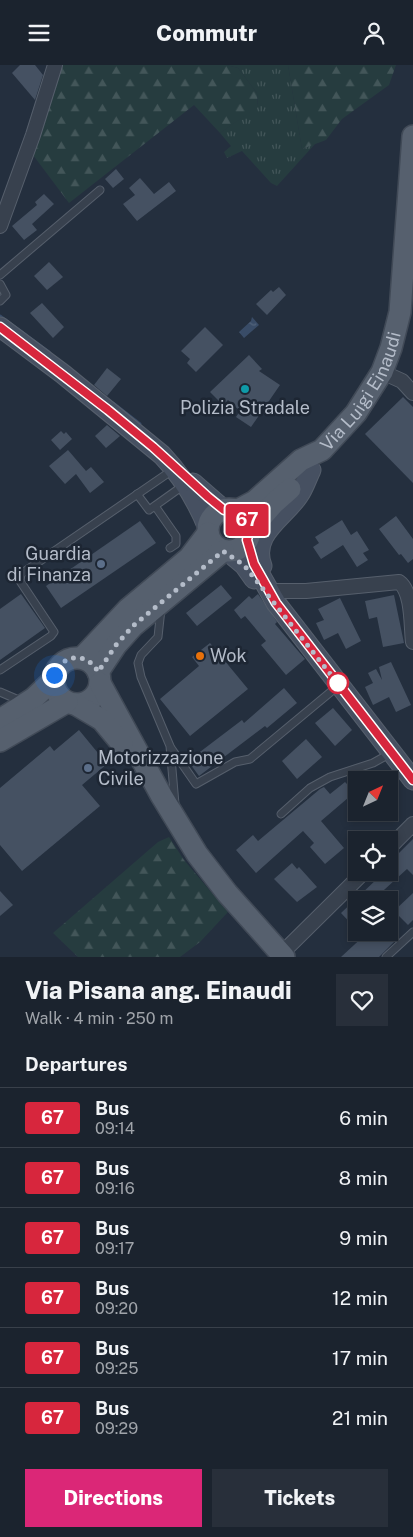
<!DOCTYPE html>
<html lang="en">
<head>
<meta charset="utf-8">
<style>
	:root { --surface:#1b232e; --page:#282f3a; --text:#f1f3f6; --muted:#a0a4aa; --line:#39404a; --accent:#db2777 }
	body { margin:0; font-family:"Public Sans",sans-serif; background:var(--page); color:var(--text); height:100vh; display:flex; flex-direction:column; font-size:19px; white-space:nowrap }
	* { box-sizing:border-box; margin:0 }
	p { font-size:16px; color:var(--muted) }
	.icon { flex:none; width:28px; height:28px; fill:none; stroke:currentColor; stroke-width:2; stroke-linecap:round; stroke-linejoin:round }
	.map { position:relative; height:892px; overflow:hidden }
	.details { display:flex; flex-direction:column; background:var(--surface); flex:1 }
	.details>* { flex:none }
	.badge { padding:0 10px; border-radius:4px; font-size:18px; line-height:32px }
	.needle { width:32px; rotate:43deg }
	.controls { position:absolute; left:348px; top:706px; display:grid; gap:10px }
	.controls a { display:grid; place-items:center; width:50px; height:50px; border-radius:0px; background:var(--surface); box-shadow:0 2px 8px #0003,0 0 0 1px var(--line); font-size:25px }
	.you { position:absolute; width:25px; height:25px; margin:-12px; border:4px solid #fff; border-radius:50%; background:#1a73e8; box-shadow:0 0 0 8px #1a73e833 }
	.map>.badge { position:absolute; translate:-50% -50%; box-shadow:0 0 0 2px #fff }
	h2 { padding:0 25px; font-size:19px; line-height:45px }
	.round { display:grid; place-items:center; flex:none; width:52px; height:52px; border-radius:0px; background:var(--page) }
	.overview { display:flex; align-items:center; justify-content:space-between; height:85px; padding:0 25px }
	h1 { font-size:24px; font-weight:800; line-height:38px }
	.button { display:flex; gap:10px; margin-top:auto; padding:10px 25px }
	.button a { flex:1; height:58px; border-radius:0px; background:var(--accent); color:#fff; font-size:20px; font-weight:800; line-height:58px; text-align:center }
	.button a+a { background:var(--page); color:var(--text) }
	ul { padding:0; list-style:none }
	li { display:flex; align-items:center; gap:15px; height:60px; padding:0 25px; border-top:1px solid var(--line) }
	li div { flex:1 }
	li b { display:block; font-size:19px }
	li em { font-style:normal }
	li .badge { min-width:55px; font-weight:700; text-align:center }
	header { display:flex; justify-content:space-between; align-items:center; height:65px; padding:0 25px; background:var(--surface); font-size:22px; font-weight:800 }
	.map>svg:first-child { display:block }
	.grass { fill:url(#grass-tufts) }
	.forest { fill:url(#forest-firs) }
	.water { fill:url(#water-ripples) }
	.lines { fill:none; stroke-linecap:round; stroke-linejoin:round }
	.stream { stroke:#394c67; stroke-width:3 }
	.building { fill:#455162 }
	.lane-casing { stroke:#565f6c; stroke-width:9 }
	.street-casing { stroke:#565f6c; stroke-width:16 }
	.secondary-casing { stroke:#565f6c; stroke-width:21 }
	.primary-casing { stroke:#414a57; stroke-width:24 }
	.lane { stroke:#38414e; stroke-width:7 }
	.street { stroke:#38414e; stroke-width:14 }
	.secondary { stroke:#465061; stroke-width:19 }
	.primary { stroke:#56606e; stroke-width:21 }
	.line-casing { stroke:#fff; stroke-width:11 }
	.line { stroke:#d7263d; stroke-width:8 }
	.walk { stroke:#b4bcc9; stroke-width:5; stroke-dasharray:0 9 }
	.culture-dot { fill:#0f9aa8; stroke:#1d2633; stroke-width:2 }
	.service-dot { fill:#5c6f8a; stroke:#1d2633; stroke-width:2 }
	.food-dot { fill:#e8710a; stroke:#1d2633; stroke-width:2 }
	.stop-dot { fill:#fff; stroke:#d7263d; stroke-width:2.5 }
	.labels { text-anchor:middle; stroke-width:5; stroke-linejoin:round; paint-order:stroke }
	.street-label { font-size:18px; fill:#b4bcc9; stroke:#1d2633 }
	.poi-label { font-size:18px; fill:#b4bcc9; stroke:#1d2633; text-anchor:start }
</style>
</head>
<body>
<header><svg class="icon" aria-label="menu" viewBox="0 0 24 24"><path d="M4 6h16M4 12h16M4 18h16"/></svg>Commutr<svg class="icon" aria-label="person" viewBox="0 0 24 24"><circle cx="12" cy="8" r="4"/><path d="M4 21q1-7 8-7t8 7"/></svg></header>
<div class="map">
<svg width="413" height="892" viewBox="0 0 413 892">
	<defs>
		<pattern id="grass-tufts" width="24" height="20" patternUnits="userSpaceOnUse" patternTransform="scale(1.25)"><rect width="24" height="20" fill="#263c3f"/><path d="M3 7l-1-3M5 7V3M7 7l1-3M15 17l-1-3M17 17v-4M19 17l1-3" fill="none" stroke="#435659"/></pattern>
		<pattern id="forest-firs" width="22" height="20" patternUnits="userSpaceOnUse" patternTransform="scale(1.25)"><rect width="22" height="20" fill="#263c3f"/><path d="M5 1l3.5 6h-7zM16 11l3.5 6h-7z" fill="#435659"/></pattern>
		<pattern id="water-ripples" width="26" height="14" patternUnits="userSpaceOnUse" patternTransform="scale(1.25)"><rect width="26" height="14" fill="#394c67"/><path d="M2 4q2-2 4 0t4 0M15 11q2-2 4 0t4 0" fill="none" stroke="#53647b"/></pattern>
	</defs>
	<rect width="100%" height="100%" fill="#242f3e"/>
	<path class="grass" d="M226,0H288L302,84L315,79L277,121L271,118L242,86L227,93L224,87L231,81L220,68L258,41L257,28L238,3Z"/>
	<g class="forest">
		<path d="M61,0H226L238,3L257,28L258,42L220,68L194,40L69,138L33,90Z"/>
		<path d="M288,0H396L389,20L342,54L326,75L302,84Z"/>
		<path d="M169,772L184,795L228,847L200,877L180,892H78L53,868L158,777Z"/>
	</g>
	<path class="water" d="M252,252L259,260L244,273L239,267L251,256Z"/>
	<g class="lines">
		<g class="stream">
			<path d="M0,251L49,287"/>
			<path d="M113,338L140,359"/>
		</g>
	</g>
	<g class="building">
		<path d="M20,0H35L43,10L35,35L12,8Z"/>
		<path d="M116,104L124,114L113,123L105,114Z"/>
		<path d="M140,113L154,129L169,117L176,126L137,156L123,139L135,130L129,123Z"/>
		<path d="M44,129L54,139L32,159L37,165L24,175L12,161L37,140L35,137Z"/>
		<path d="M49,197L63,212L47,225L34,211Z"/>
		<path d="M279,222L286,230L267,250L256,239L271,225L273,227Z"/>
		<path d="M42,238L64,262L53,273L30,248Z"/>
		<path d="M205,262L223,280L196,307L187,298L190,294L181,286Z"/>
		<path d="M249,290L262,304L259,306L280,320L251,362L236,352L240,346L228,335L223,340L210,327Z"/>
		<path d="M107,303L121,314L107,331L94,320Z"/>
		<path d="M403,332L413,342V418L365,369Z"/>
		<path d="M107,360L120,371L106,383L95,371Z"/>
		<path d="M61,366L64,369L66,367L72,374L60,385L51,375Z"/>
		<path d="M68,385L86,406L91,402L104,417L90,428L76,409L65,419L49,401Z"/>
		<path d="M396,451L413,474V494L408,498L401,489L399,490L379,464Z"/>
		<path d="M342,455L351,470L357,466L369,485L363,488L368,495L357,502L343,480L321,494L313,482L319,478L315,472Z"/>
		<path d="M140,456L156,478L61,543L46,521Z"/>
		<path d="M221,520L232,533L197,561L186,548Z"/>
		<path d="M21,529L45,563L0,595V544Z"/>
		<path d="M258,529L277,557L275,559L305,594L286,610L261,580L266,576L245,551L241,554L234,545L249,531L252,534Z"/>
		<path d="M394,530L404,578L383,582L377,552L369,554L365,536Z"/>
		<path d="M340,533L361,576L346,584L338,568L324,575L316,558L324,555L318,544Z"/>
		<path d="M210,578L248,624L190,671L160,634L199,601L192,592Z"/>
		<path d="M391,597L411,640L396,647L389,632L373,640L365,622L373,618L368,608L376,604L382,615L379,602Z"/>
		<path d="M284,623L297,638L267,663L265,661L199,711L188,696L242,655L244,658Z"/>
		<path d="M333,643L352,665L335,681L315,658Z"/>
		<path d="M79,665L107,699L82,720L100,741L22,806L0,780V723L50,681L54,686Z"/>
		<path d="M306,674L322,692L297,714L282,696Z"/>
		<path d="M345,717L355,727L321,756L344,783L325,799L310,782L314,778L303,766L256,808L236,785L253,770L258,776L320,724L324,722L330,729Z"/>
		<path d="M413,774V810L407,804L373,835H356V864L341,848L378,813L373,808H389V798Z"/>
		<path d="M292,798L297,804L299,802L317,822L297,837L274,814Z"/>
		<path d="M0,826L13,840L0,851Z"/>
		<path d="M413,828V855L408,860L394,846Z"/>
		<path d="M367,868H387L395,876L379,892H341Z"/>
	</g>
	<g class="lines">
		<defs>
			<g id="lane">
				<path d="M0,210L100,125"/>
				<path d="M0,219L6,230L0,236"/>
				<path d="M137,429L149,445L184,420"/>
				<path d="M155,441L176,471V479L170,483"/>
				<path d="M161,544L158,572L141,590L138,598L141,612L170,681L175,739"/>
				<path d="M0,605L51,571L54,567L20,516L21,509L174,404"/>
				<path d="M0,627L21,636"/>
				<path d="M171,683L196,719L235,697L250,694L339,620"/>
				<path d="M281,749L310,723L330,712L373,698L391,688"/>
				<path d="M386,892L413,867"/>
			</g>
			<g id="street">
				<path d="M0,161L33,70L55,0"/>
				<path d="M382,307L402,316L413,328"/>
				<path d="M270,526H306L399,517C413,527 411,561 413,577"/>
				<path d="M389,783L413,759"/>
				<path d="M281,889L363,808"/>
			</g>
			<g id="secondary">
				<path d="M0,262L63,309L162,390C182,411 197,436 208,463"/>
				<path d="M193,418L224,445"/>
				<path d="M247,475L254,499L276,538L413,715"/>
				<path d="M227,486L244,500L254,514"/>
				<path d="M262,501C250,469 284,453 299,430C304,423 307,413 311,405"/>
			</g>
			<g id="primary">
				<circle cx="229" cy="465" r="21"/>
				<path id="s1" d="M236,446L255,436L301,395L322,385L356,348L382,307L391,283L400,247L413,71"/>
				<path d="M251,464L273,439L290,424"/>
				<circle cx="77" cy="616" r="23"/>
				<path d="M82,593L128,544L189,493L208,468"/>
				<path d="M98,607L116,580L133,561L223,486"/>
				<path d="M100,618L161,730L197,789L227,828L284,892"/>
				<path d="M75,639L102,655L122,679"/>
				<path d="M0,655L34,633L53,615"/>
				<path d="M0,676L67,637"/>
			</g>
		</defs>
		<use href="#lane" class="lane-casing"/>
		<use href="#street" class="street-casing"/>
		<use href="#secondary" class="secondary-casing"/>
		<use href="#primary" class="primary-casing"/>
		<use href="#lane" class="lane"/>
		<use href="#street" class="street"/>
		<use href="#secondary" class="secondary"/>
		<use href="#primary" class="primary"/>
	</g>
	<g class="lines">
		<defs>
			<path id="line" d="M0,262L108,345L153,382L208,432L224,445L236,446L246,452L250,461L247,475L254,499L276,538L413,715"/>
		</defs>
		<use href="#line" class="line-casing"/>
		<use href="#line" class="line"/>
		<path class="walk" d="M54,610C62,589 87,586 98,607L116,580L133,561L223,486L244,500L339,620L338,618"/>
	</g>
	<circle class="culture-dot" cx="245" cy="324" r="5"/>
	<g class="service-dot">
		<circle cx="101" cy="499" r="5"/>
		<circle cx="88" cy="703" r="5"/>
	</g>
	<circle class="food-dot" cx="200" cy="591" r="5"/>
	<circle class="stop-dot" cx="338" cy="618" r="10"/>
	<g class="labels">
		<g class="street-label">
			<text dy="6" stroke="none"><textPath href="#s1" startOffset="178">Via Luigi Einaudi</textPath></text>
		</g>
		<g class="poi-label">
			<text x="245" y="349" text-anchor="middle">Polizia Stradale</text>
			<text x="91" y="495" text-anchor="end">Guardia<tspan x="91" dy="21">di Finanza</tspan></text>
			<text x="210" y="597">Wok</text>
			<text x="98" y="699">Motorizzazione<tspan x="98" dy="21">Civile</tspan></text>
		</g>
	</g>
</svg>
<div class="controls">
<a><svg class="needle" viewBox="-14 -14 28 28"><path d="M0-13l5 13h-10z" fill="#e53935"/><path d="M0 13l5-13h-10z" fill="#a0a4aa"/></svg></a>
<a><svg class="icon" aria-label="locate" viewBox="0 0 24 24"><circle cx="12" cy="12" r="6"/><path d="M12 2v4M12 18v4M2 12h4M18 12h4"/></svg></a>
<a><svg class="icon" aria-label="layers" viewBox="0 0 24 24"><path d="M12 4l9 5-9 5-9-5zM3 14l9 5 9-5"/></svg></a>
</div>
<div class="you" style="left:54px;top:610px"></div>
<b class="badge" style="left:247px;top:455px;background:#d7263d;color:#fff">67</b>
</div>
<section class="details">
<div class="overview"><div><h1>Via Pisana ang. Einaudi</h1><p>Walk · 4 min · 250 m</p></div><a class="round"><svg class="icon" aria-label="heart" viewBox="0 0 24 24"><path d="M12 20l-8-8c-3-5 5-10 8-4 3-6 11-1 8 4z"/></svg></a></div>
<h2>Departures</h2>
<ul>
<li><span class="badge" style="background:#d7263d;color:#fff">67</span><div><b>Bus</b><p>09:14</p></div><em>6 min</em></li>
<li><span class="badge" style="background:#d7263d;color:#fff">67</span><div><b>Bus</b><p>09:16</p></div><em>8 min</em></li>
<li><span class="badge" style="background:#d7263d;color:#fff">67</span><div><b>Bus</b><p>09:17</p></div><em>9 min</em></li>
<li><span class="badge" style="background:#d7263d;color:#fff">67</span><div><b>Bus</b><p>09:20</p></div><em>12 min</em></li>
<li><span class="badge" style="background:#d7263d;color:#fff">67</span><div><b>Bus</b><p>09:25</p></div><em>17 min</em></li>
<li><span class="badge" style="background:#d7263d;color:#fff">67</span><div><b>Bus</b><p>09:29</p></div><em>21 min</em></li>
</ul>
<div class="button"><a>Directions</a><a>Tickets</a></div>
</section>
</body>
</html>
